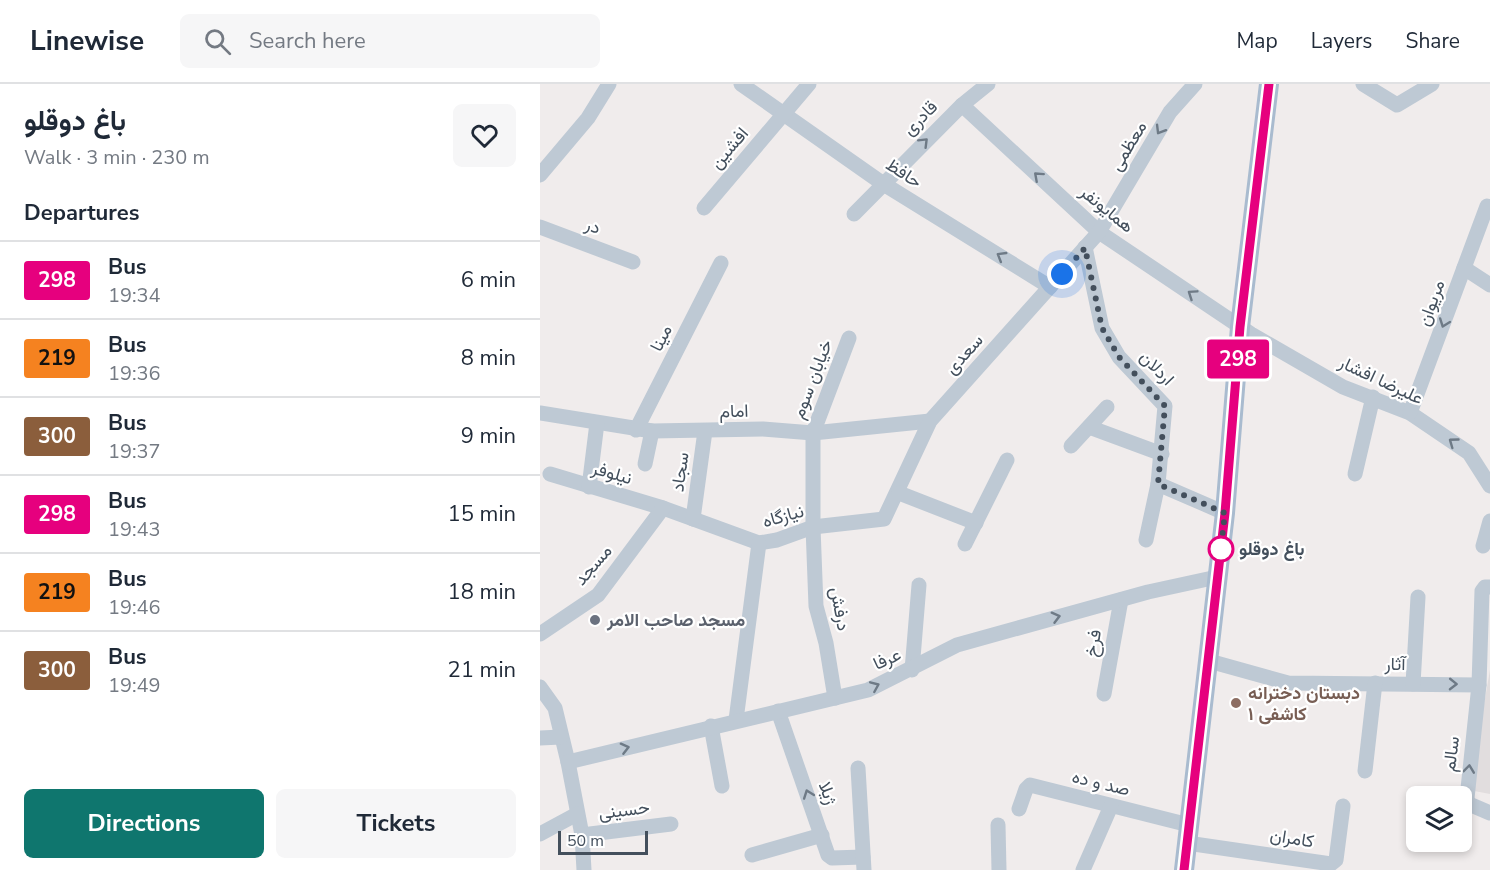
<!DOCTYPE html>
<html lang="en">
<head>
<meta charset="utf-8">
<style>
	:root { --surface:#fff; --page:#f6f6f7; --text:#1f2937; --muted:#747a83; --line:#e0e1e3; --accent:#0f766e }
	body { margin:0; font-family:"Nunito Sans",Vazirmatn,sans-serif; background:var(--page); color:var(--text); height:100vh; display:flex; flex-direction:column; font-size:22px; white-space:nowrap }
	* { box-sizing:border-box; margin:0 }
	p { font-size:20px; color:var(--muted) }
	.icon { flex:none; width:33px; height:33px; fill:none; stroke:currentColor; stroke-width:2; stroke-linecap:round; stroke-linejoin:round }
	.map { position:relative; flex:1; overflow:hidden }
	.side { display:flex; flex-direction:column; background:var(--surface); width:540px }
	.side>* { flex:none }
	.badge { padding:0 12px; border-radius:4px; font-size:21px; line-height:39px }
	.fabs { position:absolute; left:866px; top:702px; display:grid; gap:12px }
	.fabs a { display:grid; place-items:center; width:66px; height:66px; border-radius:9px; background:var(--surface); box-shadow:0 3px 9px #0003; font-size:30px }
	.scale { position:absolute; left:18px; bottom:15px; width:90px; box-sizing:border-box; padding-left:6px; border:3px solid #434f5c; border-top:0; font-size:16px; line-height:21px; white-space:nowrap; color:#434f5c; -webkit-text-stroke:4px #fff; paint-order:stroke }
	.you { position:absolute; width:30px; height:30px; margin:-15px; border:4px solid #fff; border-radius:50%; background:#1a73e8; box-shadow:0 0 0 9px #1a73e833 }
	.map>.badge { position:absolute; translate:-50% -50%; box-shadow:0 0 0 3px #fff }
	h2 { padding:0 24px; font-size:22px; line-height:54px }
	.round { display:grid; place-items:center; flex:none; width:63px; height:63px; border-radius:9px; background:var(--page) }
	.summary { display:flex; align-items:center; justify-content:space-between; height:102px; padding:0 24px }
	h1 { font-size:28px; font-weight:700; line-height:45px }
	.button { display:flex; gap:12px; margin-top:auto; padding:12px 24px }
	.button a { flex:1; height:69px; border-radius:9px; background:var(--accent); color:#fff; font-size:24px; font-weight:700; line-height:69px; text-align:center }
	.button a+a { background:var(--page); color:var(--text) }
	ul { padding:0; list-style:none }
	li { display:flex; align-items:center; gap:18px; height:78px; padding:0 24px; border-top:2px solid var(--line) }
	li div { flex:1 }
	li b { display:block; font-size:22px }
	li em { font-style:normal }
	li .badge { min-width:66px; font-weight:700; text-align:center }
	header { display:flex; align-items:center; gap:36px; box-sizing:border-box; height:84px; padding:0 30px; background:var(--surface); border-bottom:2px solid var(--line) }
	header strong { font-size:28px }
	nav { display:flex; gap:33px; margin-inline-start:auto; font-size:21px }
	.search { width:420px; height:54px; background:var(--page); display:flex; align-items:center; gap:15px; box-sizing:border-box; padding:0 21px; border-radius:9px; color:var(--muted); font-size:22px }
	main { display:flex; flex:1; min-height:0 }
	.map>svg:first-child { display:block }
	.education { fill:#e1ddde }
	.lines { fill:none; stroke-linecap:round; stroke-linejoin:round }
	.minor { stroke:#bec9d4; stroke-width:15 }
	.major { stroke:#a9bbcf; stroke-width:20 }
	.oneway { stroke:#6e7a86 }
	.line-casing { stroke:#fff; stroke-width:14 }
	.line { stroke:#e6007e; stroke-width:9 }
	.walk { stroke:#434f5c; stroke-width:6; stroke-dasharray:0 10.8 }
	.stop-dot { fill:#fff; stroke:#e6007e; stroke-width:3 }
	.worship-dot { fill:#6b7280; stroke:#fff; stroke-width:2 }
	.education-dot { fill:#8d6e63; stroke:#fff; stroke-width:2 }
	.labels { text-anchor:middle; stroke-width:4.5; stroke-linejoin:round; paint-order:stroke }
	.street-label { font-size:18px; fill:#434f5c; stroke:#fff }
	.stop-label { font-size:18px; font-weight:bold; fill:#434f5c; stroke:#fff; text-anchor:start }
	.worship-label { font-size:18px; font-weight:bold; fill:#5b616d; stroke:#fff; text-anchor:start }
	.education-label { font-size:18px; font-weight:bold; fill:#785e54; stroke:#fff; text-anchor:start }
</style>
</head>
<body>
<header>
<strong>Linewise</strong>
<div class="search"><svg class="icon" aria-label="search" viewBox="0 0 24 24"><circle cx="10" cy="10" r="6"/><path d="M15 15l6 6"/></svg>Search here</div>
<nav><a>Map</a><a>Layers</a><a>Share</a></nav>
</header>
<main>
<section class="side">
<div class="summary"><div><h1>باغ دوقلو</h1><p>Walk · 3 min · 230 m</p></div><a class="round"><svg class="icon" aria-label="heart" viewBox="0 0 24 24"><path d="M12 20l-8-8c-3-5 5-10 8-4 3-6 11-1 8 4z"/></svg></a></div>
<h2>Departures</h2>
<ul>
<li><span class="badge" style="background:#e6007e;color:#fff">298</span><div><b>Bus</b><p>19:34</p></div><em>6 min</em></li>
<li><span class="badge" style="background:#f58220;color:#111">219</span><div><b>Bus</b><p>19:36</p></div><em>8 min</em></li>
<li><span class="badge" style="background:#8b5e3c;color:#fff">300</span><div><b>Bus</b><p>19:37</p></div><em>9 min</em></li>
<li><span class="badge" style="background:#e6007e;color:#fff">298</span><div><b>Bus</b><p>19:43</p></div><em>15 min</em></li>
<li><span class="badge" style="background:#f58220;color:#111">219</span><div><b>Bus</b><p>19:46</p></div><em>18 min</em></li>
<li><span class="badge" style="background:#8b5e3c;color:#fff">300</span><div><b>Bus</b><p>19:49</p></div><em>21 min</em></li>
</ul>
<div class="button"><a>Directions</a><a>Tickets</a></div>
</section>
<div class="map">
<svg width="950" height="786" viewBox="0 0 950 786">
	<rect width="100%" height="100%" fill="#f0ecec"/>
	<path class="education" d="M950,586V710L929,706Z"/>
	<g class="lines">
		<g class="minor">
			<path d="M201,0L342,99L510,203"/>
			<path d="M823,0L857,21L892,0"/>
			<path d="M422,21L559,148L711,250L803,303L870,329L929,369L950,402"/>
			<path d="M0,91L48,34L69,0"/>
			<path d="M164,124L269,0"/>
			<path d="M314,130L422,21L448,0"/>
			<path d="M0,143L93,178"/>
			<path d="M545,163L562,244L579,273L625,322L618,400L685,429"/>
			<path d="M924,184L950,201"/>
			<path d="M0,329L112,347L223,345L273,349L390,337"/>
			<path d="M870,329L947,122"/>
			<path d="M549,343L622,370"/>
			<path d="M96,346L181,179"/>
			<path d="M531,362L567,323"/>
			<path d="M105,380L112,347"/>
			<path d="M10,390L123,424L219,459L237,456L273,443L344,435L390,337L559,148L630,28L655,0"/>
			<path d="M815,390L833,313"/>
			<path d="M49,403L57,339"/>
			<path d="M359,409L436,439"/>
			<path d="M153,435L165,347"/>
			<path d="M606,456L618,400"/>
			<path d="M425,460L467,376"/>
			<path d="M943,462L950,437"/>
			<path d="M0,550L58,511L123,424"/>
			<path d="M669,577L748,599L939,601L942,507L945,503H950"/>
			<path d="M372,586L379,501"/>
			<path d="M873,600L878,513"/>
			<path d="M939,601L927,714L929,720L950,729"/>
			<path d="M0,603L15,624L28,678L42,751L44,786"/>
			<path d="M564,610L581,516"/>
			<path d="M295,614L286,559L276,522L273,443V349L309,254"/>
			<path d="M238,627L288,771L292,774L323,773"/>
			<path d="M196,636L219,459"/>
			<path d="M171,642L182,702"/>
			<path d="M0,654L21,653"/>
			<path d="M28,678L328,606L417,561L608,508L677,493"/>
			<path d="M318,684L324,786"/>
			<path d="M825,687L835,599"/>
			<path d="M479,725L486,705L490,701L649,741"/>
			<path d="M458,741L459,786"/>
			<path d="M0,750L37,730"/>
			<path d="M42,751L131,740"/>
			<path d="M647,759L791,780L796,776L803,722"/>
			<path d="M212,771L282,751"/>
			<path d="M543,786L571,722"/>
		</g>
		<path class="major" d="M644,786L685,429L700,243L729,0"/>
	</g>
	<defs><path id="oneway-chevron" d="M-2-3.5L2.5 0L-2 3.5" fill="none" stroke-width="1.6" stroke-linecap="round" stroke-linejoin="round" transform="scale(1.5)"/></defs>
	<g class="oneway">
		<use href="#oneway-chevron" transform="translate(620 46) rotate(121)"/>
		<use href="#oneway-chevron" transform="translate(384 58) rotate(-45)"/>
		<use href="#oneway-chevron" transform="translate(498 92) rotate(-138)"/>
		<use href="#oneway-chevron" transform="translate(461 172) rotate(-149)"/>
		<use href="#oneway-chevron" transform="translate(652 210) rotate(-146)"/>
		<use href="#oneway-chevron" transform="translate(904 239) rotate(110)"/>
		<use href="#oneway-chevron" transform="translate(913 358) rotate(-144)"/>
		<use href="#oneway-chevron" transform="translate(516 533) rotate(-15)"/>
		<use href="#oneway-chevron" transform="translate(913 600) rotate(1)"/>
		<use href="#oneway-chevron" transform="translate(335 602) rotate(-23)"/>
		<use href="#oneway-chevron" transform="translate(85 664) rotate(-14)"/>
		<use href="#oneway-chevron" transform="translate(929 685) rotate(-83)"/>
		<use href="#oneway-chevron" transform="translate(268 710) rotate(-110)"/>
	</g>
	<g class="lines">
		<defs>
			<path id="line" d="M644,786L685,429L700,243L729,0"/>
		</defs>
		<use href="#line" class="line-casing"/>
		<use href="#line" class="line"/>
		<path class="walk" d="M522,190L545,164L562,244L579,273L625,322L618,400L685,429L680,472L681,465"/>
	</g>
	<circle class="stop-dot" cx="681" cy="465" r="12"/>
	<circle class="worship-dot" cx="55" cy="536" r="6"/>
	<circle class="education-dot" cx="696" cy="619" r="6"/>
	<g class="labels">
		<g class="street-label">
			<text transform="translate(380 34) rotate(-45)" y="6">قادری</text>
			<text transform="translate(588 62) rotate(-59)" y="6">معظمی</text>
			<text transform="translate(189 64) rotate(-49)" y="6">افشین</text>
			<text transform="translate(364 89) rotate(33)" y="6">حافظ</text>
			<text transform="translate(567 125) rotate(39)" y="6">همایونفر</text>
			<text transform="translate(53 142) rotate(20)" y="6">در</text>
			<text transform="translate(891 219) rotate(-70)" y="6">مریوان</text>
			<text transform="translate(121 254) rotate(-63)" y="6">مینا</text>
			<text transform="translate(424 270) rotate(-48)" y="6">سعدی</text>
			<text transform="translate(617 284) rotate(46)" y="6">اردلان</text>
			<text transform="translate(272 295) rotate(-69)" y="6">خیابان سوم</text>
			<text transform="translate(841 296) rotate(25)" y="6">علیرضا افشار</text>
			<text transform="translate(194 327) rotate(-2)" y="6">امام</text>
			<text transform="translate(140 388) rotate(-82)" y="6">سجاد</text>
			<text transform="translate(72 389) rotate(16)" y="6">نیلوفر</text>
			<text transform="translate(243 432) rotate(-16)" y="6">نیازگاه</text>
			<text transform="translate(53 481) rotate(-49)" y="6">مسجد</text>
			<text transform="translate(300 525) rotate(80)" y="6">درفش</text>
			<text transform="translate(553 559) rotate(-80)" y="6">فرخ</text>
			<text transform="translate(347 575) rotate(-25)" y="6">عرفا</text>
			<text transform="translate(855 580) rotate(1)" y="6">آثار</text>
			<text transform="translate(911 670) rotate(-83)" y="6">سالم</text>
			<text transform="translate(561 699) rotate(14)" y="6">صد و ده</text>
			<text transform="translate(288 709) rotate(70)" y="6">ژیلا</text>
			<text transform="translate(84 726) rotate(-7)" y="6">حسینی</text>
			<text transform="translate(752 754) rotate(9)" y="6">کامران</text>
		</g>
		<g class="stop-label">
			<text x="699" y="471">باغ دوقلو</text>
		</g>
		<g class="worship-label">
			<text x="67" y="542">مسجد صاحب الامر</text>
		</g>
		<g class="education-label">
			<text x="708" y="615">دبستان دخترانه<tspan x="708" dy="21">کاشفی ۱</tspan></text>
		</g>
	</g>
</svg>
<div class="fabs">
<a><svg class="icon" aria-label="layers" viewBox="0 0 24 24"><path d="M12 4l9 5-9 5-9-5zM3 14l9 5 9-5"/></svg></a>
</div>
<div class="scale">50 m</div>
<div class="you" style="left:522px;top:190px"></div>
<b class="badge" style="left:698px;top:275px;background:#e6007e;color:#fff">298</b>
</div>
</main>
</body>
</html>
